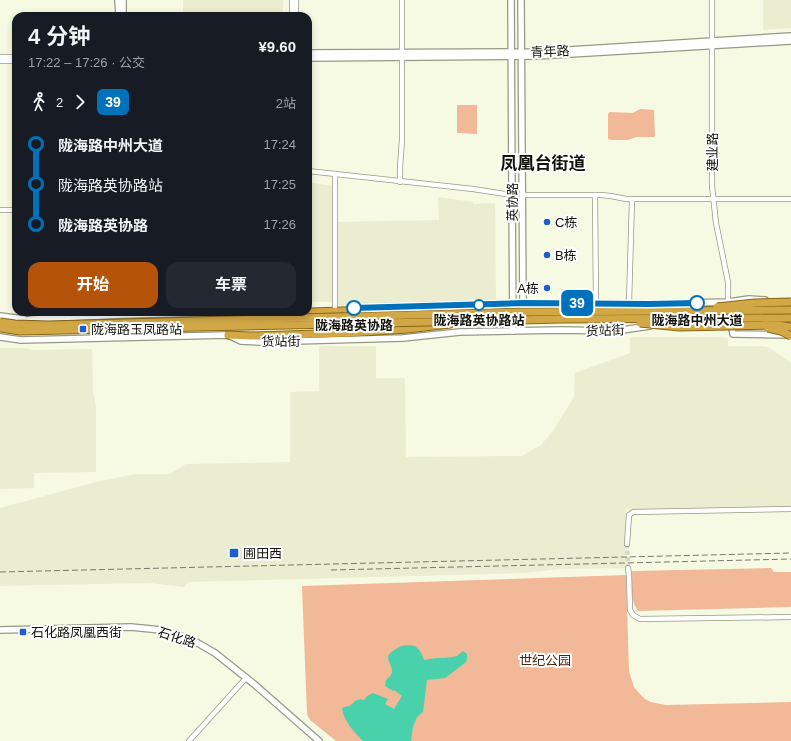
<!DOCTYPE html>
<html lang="zh">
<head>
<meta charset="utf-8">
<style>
	:root { --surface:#171b24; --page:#242831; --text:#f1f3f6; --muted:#9ea1a6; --accent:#b45309 }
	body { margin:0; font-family:Helvetica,"Noto Sans SC",sans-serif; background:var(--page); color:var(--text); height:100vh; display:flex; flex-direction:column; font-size:15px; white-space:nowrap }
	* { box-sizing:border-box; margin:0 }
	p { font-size:13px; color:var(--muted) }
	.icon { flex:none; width:22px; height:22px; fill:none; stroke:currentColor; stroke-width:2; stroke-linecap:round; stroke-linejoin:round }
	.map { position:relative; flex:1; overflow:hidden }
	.panel { position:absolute; left:12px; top:12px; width:300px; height:304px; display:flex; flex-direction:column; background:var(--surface); border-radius:12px; box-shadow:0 2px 6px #0003 }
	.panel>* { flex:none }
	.badge { padding:0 8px; border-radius:6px; font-size:14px; line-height:26px }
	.map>.badge { position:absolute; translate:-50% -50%; box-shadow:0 0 0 2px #fff }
	.legs { display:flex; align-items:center; gap:6px; height:44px; padding:0 16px; font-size:13px }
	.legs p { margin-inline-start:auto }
	.headline { display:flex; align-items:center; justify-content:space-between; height:68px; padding:0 16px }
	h1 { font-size:22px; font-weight:700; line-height:30px }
	.primary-button { display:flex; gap:8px; margin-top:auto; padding:8px 16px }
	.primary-button a { flex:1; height:46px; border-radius:12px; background:var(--accent); color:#fff; font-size:16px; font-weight:700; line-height:46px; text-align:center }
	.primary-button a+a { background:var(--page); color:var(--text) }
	ul { padding:0 16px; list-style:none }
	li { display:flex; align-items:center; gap:14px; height:40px; font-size:15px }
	li i { display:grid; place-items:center; width:6px; height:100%; margin:0 5px; background:currentColor }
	li i::after { content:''; width:10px; height:10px; margin:-5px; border:3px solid; border-radius:50%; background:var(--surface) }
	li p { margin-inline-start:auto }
	li:first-child i { background:linear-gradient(#0000 50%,currentColor 0) }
	li:last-child i { background:linear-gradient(currentColor 50%,#0000 0) }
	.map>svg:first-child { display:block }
	.built { fill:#eaedcf }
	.green { fill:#f1b998 }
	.water { fill:#48d1ab }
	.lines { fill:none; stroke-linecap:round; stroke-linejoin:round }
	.minor-tunnel { stroke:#d5d7c3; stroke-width:4.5; stroke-dasharray:4.5 2; stroke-linecap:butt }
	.minor-casing { stroke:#979984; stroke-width:6 }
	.tertiary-casing { stroke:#979984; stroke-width:8 }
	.trunk-casing { stroke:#886613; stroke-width:9 }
	.minor { stroke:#fff; stroke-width:4.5 }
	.tertiary { stroke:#fff; stroke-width:5.5 }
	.trunk { stroke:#d2a846; stroke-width:7 }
	.rail { stroke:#78796b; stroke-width:1; stroke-dasharray:6 3; stroke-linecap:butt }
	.trunk-bridge-casing { stroke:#886613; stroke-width:9; stroke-linecap:butt }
	.trunk-bridge { stroke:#d2a846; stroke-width:7 }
	.line-1-casing { stroke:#fff; stroke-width:9 }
	.line-1 { stroke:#0072bc; stroke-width:6 }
	.poi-dot { fill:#1c5fcb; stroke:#fff; stroke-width:1.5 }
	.stop-1-dot { fill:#fff; stroke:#0072bc; stroke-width:2 }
	.labels { text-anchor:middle; stroke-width:4; stroke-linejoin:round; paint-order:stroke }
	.street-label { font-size:13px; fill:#12120b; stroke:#fff }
	.poi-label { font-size:13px; fill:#12120b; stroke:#fff; text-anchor:start }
	.stop-label { font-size:13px; font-weight:bold; fill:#12120b; stroke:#fff }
	.park-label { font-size:13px; fill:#48250c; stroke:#fff }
	.district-label { font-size:17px; font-weight:bold; fill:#12120b; stroke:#fff }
</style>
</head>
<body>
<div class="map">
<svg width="791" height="741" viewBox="0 0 791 741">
	<rect width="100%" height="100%" fill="#f7fae3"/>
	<g class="built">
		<rect x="183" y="0" width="100" height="16"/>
		<path d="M763,0H791V28L763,30Z"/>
		<path d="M308,182L332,186L333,302H308Z"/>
		<path d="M438,197L473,202V204L495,203L496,304L337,306L336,222L439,220Z"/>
		<path d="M630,337H720L728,338V346H761L768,347L791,363V507L626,509L625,568L560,569L524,573L190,582L187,583L184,587L149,583L0,586V508L96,482L135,474H170L186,464L290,462V392L319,391V346H376V378H405L406,457L522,456L541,445L552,432L574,397L575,373L630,353Z"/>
		<path d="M0,348H27L32,350L92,349L93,392L96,406V472L34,473V488L0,489Z"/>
	</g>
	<g class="green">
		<path d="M457,105H477V134L457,133Z"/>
		<path d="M641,109L654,110L655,136L654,137H636L628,140H612L608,139V114L610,112L633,113L638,110Z"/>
		<path d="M771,568L774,572H791V607L639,611C630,605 632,582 632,571Z"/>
		<path d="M626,575L629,671L634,687L640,694L645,699L651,702L666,705L791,702V741H336L310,720L307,714L302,586Z"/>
	</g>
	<path class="water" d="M407,645C418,645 421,651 424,660L436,658H444L452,657L457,656L463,651L467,654V660L465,663L445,678L427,680L423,712L417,717L413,727L411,741H363C354,732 343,720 342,708C344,707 346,707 349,706C355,703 354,698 364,700L367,696L373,693L388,699L385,704L394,709L402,696L394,690L393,691L385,686L386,680C398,670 389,668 388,656C392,650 400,646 407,645Z"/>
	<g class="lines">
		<path class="minor-tunnel" d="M627,544L628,568"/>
		<defs>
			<g id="minor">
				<path d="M292,0V16"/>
				<path d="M296,0V16"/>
				<path d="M712,0V186L716,223L728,282V302"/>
				<path d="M0,57H16"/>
				<path d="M0,61H16"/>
				<path d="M308,171L473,189L512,195"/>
				<path d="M335,174V308"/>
				<path d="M400,182V167L402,140V0"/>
				<path d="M522,195H600L611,196L626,199H791"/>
				<path d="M595,195L596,303"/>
				<path d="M0,210H16"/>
				<path d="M629,303L632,199"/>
				<path d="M627,544L629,515L633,512L791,509"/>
				<path d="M628,568L629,575L630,610L633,615L640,619L791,617"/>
				<path d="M189,741L246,678"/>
			</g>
			<g id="tertiary">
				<path d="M118,0L119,16"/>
				<path d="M123,0V16"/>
				<path d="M511,0L512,195L513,331"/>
				<path d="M521,0L523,307"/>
				<path d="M308,53L537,52L791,36"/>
				<path d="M308,58L537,56L791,41"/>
				<path d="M762,306H791"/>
				<path d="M374,307L523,303L649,304L728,302L749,299L765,300"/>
				<path d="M0,316L24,319"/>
				<path d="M18,322L33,319L122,315L237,312"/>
				<path d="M776,322H791"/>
				<path d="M731,323L733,334L788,335"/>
				<path d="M666,324L679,322H743"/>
				<path d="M0,337L21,340L228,335L241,341L259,342L403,338L460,332L561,330L615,331L650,326"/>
				<path d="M0,630L131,627L161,630L179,635L196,642L215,653L254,684L319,741"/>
			</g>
			<g id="trunk">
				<path d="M234,312L243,314L373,310L405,313"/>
				<path d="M228,335L251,336L348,333L408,329L450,324"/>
			</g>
		</defs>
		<use href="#minor" class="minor-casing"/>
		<use href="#tertiary" class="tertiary-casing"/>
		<use href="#trunk" class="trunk-casing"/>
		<use href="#minor" class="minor"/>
		<use href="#tertiary" class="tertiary"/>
		<use href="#trunk" class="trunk"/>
		<g class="rail">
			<path d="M331,570L791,559"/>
			<path d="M0,572L791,553"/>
		</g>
		<defs>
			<g id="trunk-bridge">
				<path d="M717,307L755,303L791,302"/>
				<path d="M0,322L15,324L49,325L520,312L791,310"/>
				<path d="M640,323L679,327L777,325L791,327"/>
				<path d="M0,328L20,331L561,319L791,318"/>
				<path d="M768,328L781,331L791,336"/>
			</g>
		</defs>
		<use href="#trunk-bridge" class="trunk-bridge-casing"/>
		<use href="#trunk-bridge" class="trunk-bridge"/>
	</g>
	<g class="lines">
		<defs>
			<path id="line-1" d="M354,308L523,303L649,304L697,303"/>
		</defs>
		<use href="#line-1" class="line-1-casing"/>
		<use href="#line-1" class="line-1"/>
	</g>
	<g class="poi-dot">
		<circle cx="547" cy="222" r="4"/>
		<circle cx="547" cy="255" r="4"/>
		<circle cx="547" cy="288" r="4"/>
		<rect x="79" y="325" width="8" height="8" rx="2"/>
		<rect x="229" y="548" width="10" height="10" rx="2"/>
		<rect x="19" y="628" width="8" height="8" rx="2"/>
	</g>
	<g class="stop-1-dot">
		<circle cx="697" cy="303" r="7"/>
		<circle cx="479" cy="305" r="5"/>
		<circle cx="354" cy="308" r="7"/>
	</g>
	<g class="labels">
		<g class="street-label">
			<text transform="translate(550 51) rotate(-3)" y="5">青年路</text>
			<text transform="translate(712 152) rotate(-90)" y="5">建业路</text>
			<text transform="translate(512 202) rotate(-90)" y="5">英协路</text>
			<text transform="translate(605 330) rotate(-2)" y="5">货站街</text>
			<text transform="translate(281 341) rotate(-1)" y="5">货站街</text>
			<text transform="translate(177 637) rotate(18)" y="5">石化路</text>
		</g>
		<g class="poi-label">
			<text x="555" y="227">C栋</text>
			<text x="555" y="260">B栋</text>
			<text x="539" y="293" text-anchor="end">A栋</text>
			<text x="91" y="334">陇海路玉凤路站</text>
			<text x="243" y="558">圃田西</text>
			<text x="31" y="637">石化路凤凰西街</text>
		</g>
		<g class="stop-label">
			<text x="479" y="325">陇海路英协路站</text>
			<text x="697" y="325">陇海路中州大道</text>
			<text x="354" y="330">陇海路英协路</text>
		</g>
		<g class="park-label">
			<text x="545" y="665">世纪公园</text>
		</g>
		<g class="district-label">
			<text x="543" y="169">凤凰台街道</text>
		</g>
	</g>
</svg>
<b class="badge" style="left:577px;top:303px;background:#0072bc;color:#fff">39</b>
<section class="panel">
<div class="headline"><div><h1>4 分钟</h1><p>17:22 – 17:26 · 公交</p></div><b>¥9.60</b></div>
<div class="legs"><svg class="icon" aria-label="walk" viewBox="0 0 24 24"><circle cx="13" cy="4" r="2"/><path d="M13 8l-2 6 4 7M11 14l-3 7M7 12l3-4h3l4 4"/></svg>2<svg class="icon" aria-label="forward" viewBox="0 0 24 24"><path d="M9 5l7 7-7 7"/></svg><b class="badge" style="background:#0072bc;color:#fff">39</b><p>2站</p></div>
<ul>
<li><i style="color:#0072bc"></i><b>陇海路中州大道</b><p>17:24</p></li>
<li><i style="color:#0072bc"></i><span>陇海路英协路站</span><p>17:25</p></li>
<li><i style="color:#0072bc"></i><b>陇海路英协路</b><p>17:26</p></li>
</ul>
<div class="primary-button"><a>开始</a><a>车票</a></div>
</section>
</div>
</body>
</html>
